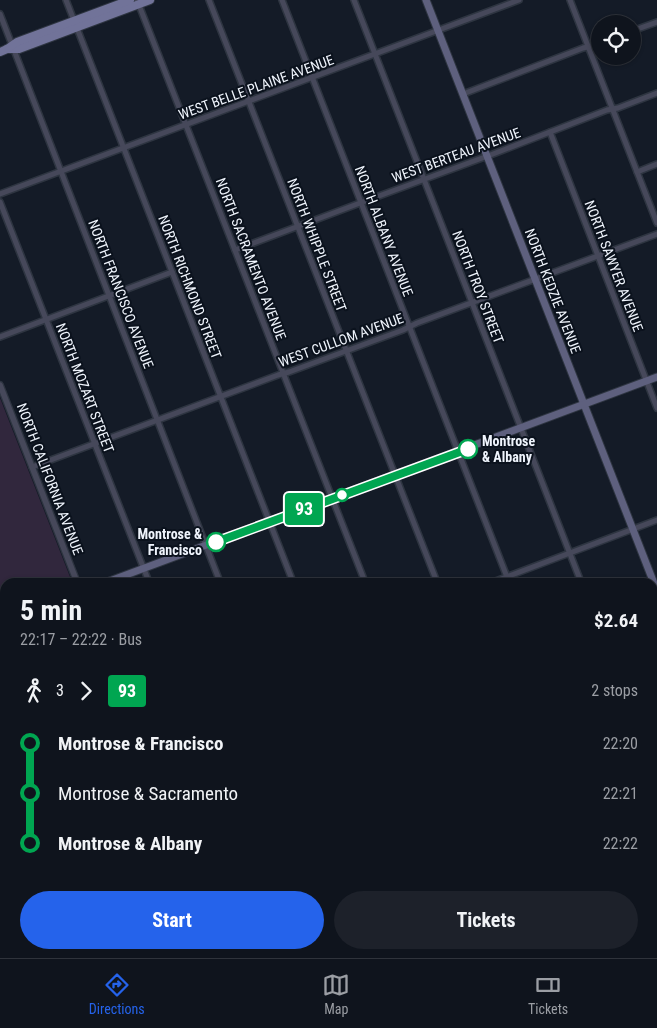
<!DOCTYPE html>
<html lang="en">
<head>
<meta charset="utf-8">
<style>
	:root { --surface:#0f141d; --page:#1d212a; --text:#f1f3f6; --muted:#9b9ea4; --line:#2f333b; --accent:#2563eb }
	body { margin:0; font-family:"Roboto Condensed",sans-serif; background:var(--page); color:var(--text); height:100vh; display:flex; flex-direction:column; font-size:19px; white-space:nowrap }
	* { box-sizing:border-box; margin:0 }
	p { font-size:16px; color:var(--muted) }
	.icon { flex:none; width:28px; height:28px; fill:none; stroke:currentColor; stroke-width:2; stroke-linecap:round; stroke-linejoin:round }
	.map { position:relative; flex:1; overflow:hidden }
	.details { position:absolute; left:0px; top:578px; width:658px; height:381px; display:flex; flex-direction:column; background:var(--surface); border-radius:15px 15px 0 0; box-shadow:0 1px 4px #0004,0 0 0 1px var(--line) }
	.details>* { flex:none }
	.badge { padding:0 10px; border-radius:4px; font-size:18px; line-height:32px }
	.buttons { position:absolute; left:591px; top:15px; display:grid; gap:10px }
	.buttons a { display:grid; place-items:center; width:50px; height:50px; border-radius:50%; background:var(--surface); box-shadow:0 1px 4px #0004,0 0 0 1px var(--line); font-size:25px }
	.map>.badge { position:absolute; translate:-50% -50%; box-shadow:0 0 0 2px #fff }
	.legs { display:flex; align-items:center; gap:8px; height:55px; padding:0 20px; font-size:16px }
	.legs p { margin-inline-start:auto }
	.summary { display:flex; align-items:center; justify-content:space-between; height:85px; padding:0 20px }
	h1 { font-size:28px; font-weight:700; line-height:38px }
	.primary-button { display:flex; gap:10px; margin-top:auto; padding:10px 20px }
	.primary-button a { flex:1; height:58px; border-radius:30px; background:var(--accent); color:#fff; font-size:20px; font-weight:700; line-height:58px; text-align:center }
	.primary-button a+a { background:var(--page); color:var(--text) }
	ul { padding:0 20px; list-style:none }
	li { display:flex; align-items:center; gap:18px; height:50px; font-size:19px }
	li i { display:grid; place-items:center; width:8px; height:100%; margin:0 6px; background:currentColor }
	li i::after { content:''; width:12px; height:12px; margin:-6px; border:4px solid; border-radius:50%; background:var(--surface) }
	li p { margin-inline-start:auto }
	li:first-child i { background:linear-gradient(#0000 50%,currentColor 0) }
	li:last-child i { background:linear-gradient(currentColor 50%,#0000 0) }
	.tabs { display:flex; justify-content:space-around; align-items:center; height:70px; border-top:1px solid var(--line); background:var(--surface); font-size:14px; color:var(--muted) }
	.tabs a { display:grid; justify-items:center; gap:2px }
	.tabs .on { color:var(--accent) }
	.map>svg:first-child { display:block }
	.green { fill:#31273d }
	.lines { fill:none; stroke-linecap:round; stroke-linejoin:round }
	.minor-casing { stroke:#2e3541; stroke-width:8 }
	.tertiary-casing { stroke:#2e3541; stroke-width:8 }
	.secondary-casing { stroke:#2e3541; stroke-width:9 }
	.primary-casing { stroke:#2e3541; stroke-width:10 }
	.minor { stroke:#46485a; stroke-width:5 }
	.tertiary { stroke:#46485a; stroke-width:5.5 }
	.secondary { stroke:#5e607e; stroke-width:7 }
	.primary { stroke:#717399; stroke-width:8 }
	.rail-casing { stroke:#c4c9d2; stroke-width:3 }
	.rail { stroke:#0b121d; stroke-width:1; stroke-dasharray:4; stroke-linecap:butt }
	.line-1-casing { stroke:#fff; stroke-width:11 }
	.line-1 { stroke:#00a651; stroke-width:8 }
	.stop-1-dot { fill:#fff; stroke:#00a651; stroke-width:2.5 }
	.labels { text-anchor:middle; stroke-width:4; stroke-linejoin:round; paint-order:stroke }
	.street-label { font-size:14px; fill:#f0f5fd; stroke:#0b121d }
	.stop-label { font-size:14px; font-weight:bold; fill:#f0f5fd; stroke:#0b121d; text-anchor:start }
</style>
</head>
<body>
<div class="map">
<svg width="657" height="958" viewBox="0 0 657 958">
	<rect width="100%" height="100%" fill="#141b27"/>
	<g class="green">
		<path d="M0,398L72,582H5V617L0,619Z"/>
		<path d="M165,954H224L231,958H164L160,956Z"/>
	</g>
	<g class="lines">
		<defs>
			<g id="minor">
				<path d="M66,0L293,582"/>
				<path d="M137,0L365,582"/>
				<path d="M209,0L437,582"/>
				<path d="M282,0L509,582"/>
				<path d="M354,0L581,582"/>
				<path d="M570,0L657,223"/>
				<path d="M0,14L220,582"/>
				<path d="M632,31L657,22"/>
				<path d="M463,94L583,48L600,44"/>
				<path d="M550,132L657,408"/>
				<path d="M637,172L657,164"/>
				<path d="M0,194L519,0"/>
				<path d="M0,202L149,582"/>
				<path d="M235,250L368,200L493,154L607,110L618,108L657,93"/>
				<path d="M0,337L172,272"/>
				<path d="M32,467L278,375L289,372L403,330L417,323L657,234"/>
				<path d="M493,582L657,520"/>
				<path d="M0,695L5,693"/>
				<path d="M652,725L657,723"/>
				<path d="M0,767L5,766"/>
				<path d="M652,807L657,806"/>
				<path d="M0,855L5,859"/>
				<path d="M652,951L655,958"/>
				<path d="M441,954L447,958"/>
				<path d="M510,954L512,958"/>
				<path d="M582,954L583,958"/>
				<path d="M32,958L43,954"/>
			</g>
			<g id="tertiary">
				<path d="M0,385L77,582"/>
				<path d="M652,656L657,654"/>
				<path d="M0,901L5,900"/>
			</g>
			<g id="secondary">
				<path d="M426,0L657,591"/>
				<path d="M107,582L657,377"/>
				<path d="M0,623H5"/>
				<path d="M652,951L657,949"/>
				<path d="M634,958L645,954"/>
			</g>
			<g id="primary">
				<path d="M7,49H19L150,0"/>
				<path d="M0,52L7,49L17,42L130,0"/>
			</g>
		</defs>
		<use href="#minor" class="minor-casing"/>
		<use href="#tertiary" class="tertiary-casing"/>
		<use href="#secondary" class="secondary-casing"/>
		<use href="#primary" class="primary-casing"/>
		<use href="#minor" class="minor"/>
		<use href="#tertiary" class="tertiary"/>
		<use href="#secondary" class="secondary"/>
		<use href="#primary" class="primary"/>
		<defs>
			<g id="rail">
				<path d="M652,763L657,761"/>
				<path d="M137,958L148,954"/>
			</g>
		</defs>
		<use href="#rail" class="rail-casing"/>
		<use href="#rail" class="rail"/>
	</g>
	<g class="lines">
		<defs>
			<path id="line-1" d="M216,542L468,449"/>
		</defs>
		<use href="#line-1" class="line-1-casing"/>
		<use href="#line-1" class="line-1"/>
	</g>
	<g class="stop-1-dot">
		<circle cx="468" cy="449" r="9"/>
		<circle cx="342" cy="495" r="6"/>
		<circle cx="216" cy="542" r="9"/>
	</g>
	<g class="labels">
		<g class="street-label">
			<text transform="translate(256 87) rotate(-20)" y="5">WEST BELLE PLAINE AVENUE</text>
			<text transform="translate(456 155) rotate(-20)" y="5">WEST BERTEAU AVENUE</text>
			<text transform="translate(384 231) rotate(69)" y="5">NORTH ALBANY AVENUE</text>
			<text transform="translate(317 245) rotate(69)" y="5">NORTH WHIPPLE STREET</text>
			<text transform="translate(251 259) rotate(69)" y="5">NORTH SACRAMENTO AVENUE</text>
			<text transform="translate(614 266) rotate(69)" y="5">NORTH SAWYER AVENUE</text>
			<text transform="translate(190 287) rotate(69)" y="5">NORTH RICHMOND STREET</text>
			<text transform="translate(478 287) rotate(69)" y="5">NORTH TROY STREET</text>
			<text transform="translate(553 291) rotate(69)" y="5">NORTH KEDZIE AVENUE</text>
			<text transform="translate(121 294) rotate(69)" y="5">NORTH FRANCISCO AVENUE</text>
			<text transform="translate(341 340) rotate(-20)" y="5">WEST CULLOM AVENUE</text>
			<text transform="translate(85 388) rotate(69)" y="5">NORTH MOZART STREET</text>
			<text transform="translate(50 479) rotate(69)" y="5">NORTH CALIFORNIA AVENUE</text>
		</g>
		<g class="stop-label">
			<text x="482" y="446">Montrose<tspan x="482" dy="16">&amp; Albany</tspan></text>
			<text x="202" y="539" text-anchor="end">Montrose &amp;<tspan x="202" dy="16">Francisco</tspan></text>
		</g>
	</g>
</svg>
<div class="buttons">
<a><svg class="icon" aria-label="locate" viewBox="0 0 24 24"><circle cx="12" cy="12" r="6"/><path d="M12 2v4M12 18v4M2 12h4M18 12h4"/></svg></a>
</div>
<b class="badge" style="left:304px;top:509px;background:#00a651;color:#fff">93</b>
<section class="details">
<div class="summary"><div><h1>5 min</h1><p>22:17 – 22:22 · Bus</p></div><b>$2.64</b></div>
<div class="legs"><svg class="icon" aria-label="walk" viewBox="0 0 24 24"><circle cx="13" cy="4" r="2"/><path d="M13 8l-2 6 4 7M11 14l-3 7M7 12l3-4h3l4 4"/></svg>3<svg class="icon" aria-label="forward" viewBox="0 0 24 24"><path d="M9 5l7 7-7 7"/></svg><b class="badge" style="background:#00a651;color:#fff">93</b><p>2 stops</p></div>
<ul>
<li><i style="color:#00a651"></i><b>Montrose &amp; Francisco</b><p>22:20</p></li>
<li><i style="color:#00a651"></i><span>Montrose &amp; Sacramento</span><p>22:21</p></li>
<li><i style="color:#00a651"></i><b>Montrose &amp; Albany</b><p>22:22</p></li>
</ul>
<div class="primary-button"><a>Start</a><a>Tickets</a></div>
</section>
</div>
<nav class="tabs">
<a class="on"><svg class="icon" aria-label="directions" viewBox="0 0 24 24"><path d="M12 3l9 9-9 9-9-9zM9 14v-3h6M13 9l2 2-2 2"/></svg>Directions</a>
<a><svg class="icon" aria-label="map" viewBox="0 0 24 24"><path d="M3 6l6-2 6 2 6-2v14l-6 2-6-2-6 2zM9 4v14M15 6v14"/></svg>Map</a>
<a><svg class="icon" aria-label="tickets" viewBox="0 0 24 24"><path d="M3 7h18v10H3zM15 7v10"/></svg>Tickets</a>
</nav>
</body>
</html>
